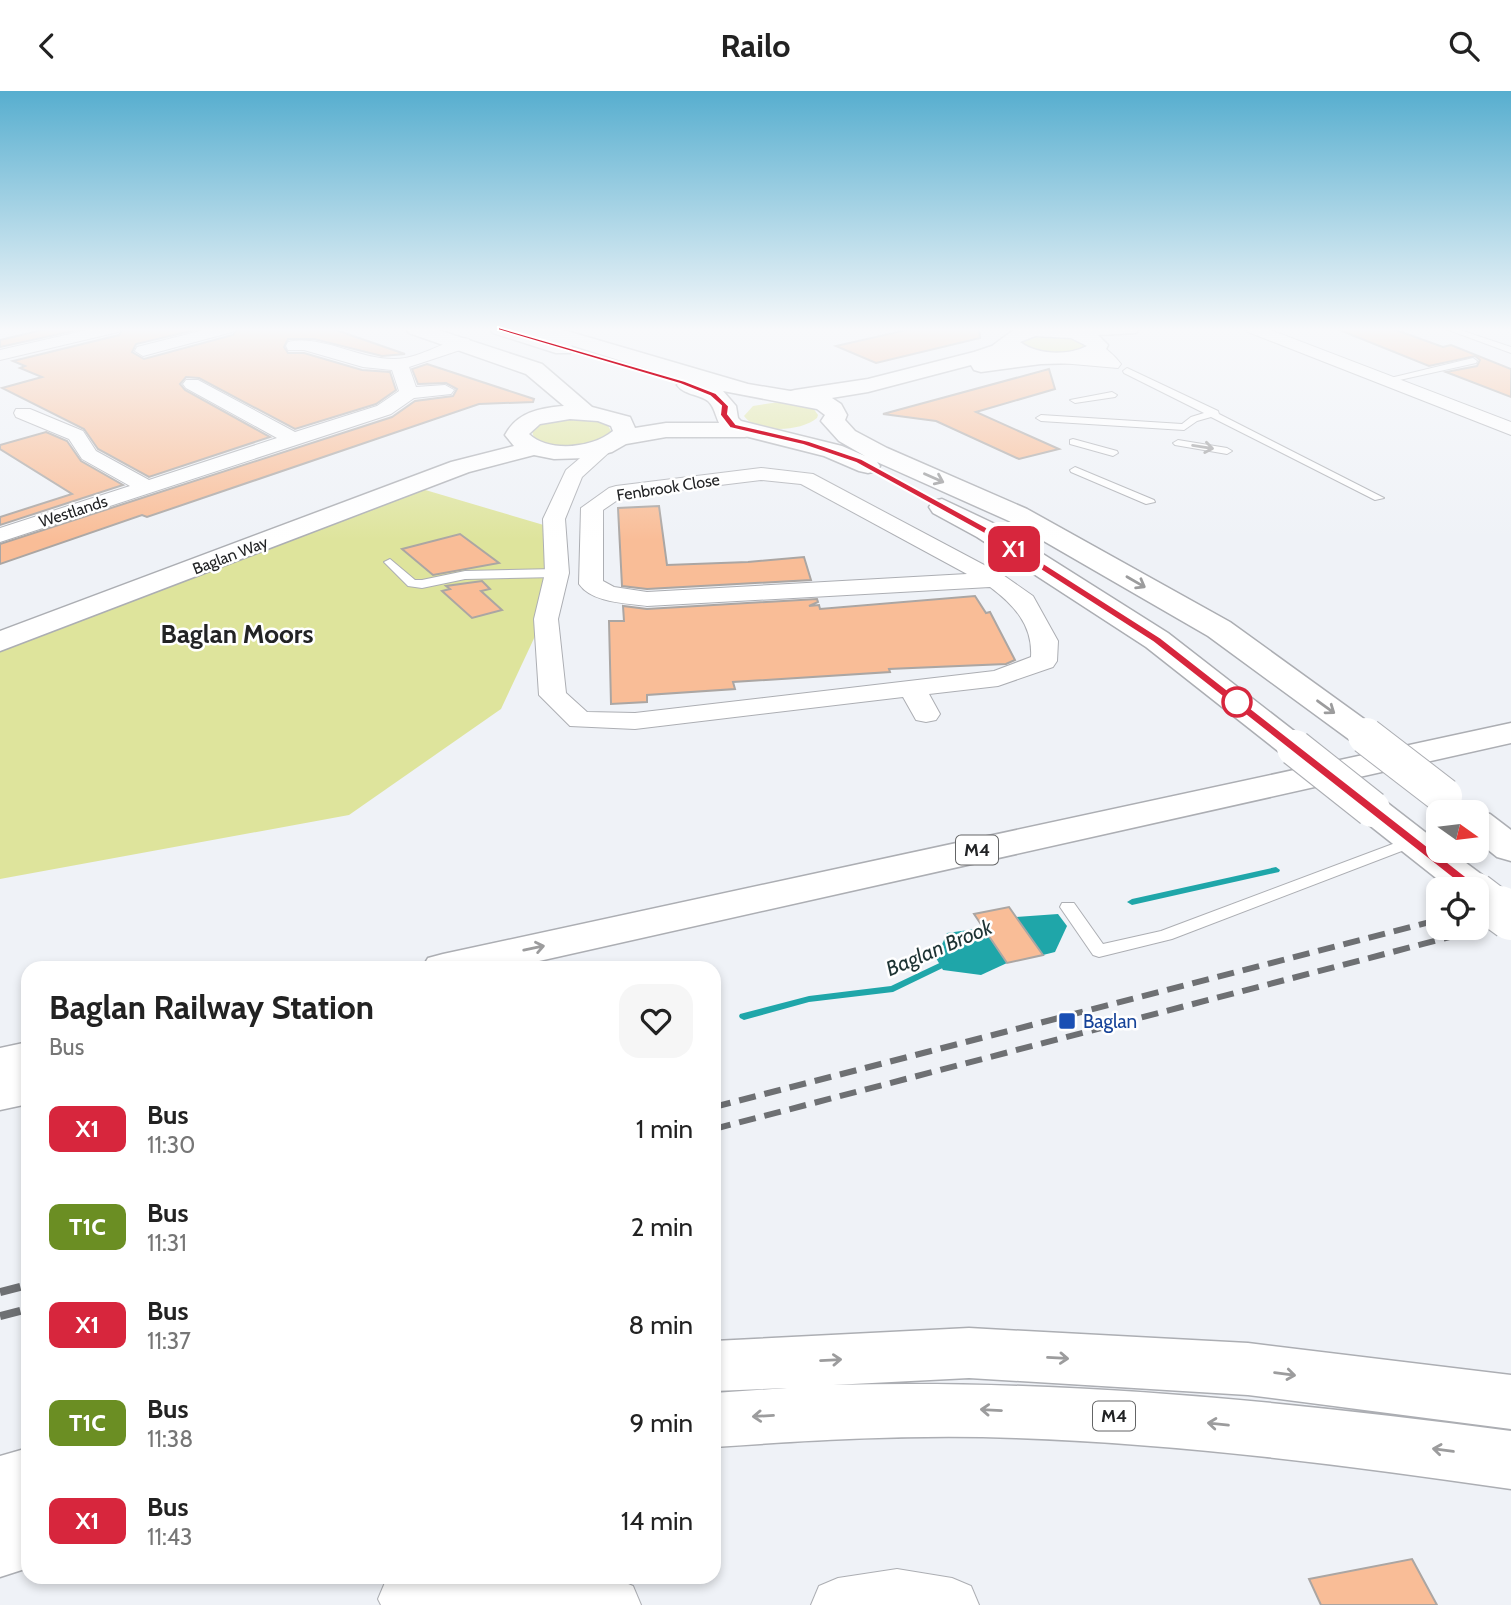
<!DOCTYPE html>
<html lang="en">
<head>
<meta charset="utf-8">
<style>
	:root { --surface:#fff; --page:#f6f6f6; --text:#222; --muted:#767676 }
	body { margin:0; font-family:Cabin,sans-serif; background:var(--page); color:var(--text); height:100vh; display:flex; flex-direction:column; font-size:26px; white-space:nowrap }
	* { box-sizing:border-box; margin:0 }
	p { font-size:23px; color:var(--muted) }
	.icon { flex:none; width:38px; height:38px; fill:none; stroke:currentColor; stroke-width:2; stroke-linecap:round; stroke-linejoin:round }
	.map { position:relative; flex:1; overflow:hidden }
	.details { position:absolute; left:21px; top:870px; width:700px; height:623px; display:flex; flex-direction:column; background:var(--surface); border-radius:21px; box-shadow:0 4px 10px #0003 }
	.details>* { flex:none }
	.badge { padding:0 14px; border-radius:10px; font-size:24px; line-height:46px }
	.needle { width:46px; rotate:104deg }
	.tools { position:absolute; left:1426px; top:709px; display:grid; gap:14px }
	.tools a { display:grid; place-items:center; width:63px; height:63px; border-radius:14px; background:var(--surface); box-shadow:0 4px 10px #0003; font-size:35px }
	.map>.badge { position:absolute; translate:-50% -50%; box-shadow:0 0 0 4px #fff }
	.round { display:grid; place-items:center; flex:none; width:74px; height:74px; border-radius:21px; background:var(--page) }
	.head { display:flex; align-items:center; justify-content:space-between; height:119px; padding:0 28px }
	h1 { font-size:33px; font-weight:700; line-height:52px }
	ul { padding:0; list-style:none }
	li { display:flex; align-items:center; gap:21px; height:98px; padding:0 28px }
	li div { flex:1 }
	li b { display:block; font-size:26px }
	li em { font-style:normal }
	li .badge { min-width:77px; font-weight:700; text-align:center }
	header { display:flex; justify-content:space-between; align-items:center; height:91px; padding:0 28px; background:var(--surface); font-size:32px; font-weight:700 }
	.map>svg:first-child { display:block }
	.green { fill:#dee49c }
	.water { fill:#1fa6a9 }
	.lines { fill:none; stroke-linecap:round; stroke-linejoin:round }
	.stream { fill:#1fa6a9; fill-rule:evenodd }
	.building { fill:#f9bd97; stroke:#aba6a3; stroke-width:2 }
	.lane-casing { stroke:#acaeb3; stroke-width:2 }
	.street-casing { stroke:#acaeb3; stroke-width:2 }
	.secondary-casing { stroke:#acaeb3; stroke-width:3 }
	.primary-casing { stroke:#acaeb3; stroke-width:3 }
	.highway-casing { stroke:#acaeb3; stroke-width:3 }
	.lane { fill:#fff; fill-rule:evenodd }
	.street { fill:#fff; fill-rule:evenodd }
	.secondary { fill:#fff; fill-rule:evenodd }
	.primary { fill:#fff; fill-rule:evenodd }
	.highway { fill:#fff; fill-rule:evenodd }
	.rail-far2 { stroke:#6e7073; stroke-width:5; stroke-dasharray:13 7; stroke-linecap:butt }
	.rail-far1 { stroke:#6e7073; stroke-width:6; stroke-dasharray:17 9; stroke-linecap:butt }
	.rail { stroke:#6e7073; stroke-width:8; stroke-dasharray:21 10; stroke-linecap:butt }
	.primary-bridge-far1-casing { stroke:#acaeb3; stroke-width:38; stroke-linecap:butt }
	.primary-bridge-casing { stroke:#acaeb3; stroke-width:48; stroke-linecap:butt }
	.primary-bridge-far1 { stroke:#fff; stroke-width:36 }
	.primary-bridge { stroke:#fff; stroke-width:46 }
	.oneway { stroke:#9c9c9d }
	.line { fill:#d7263d; stroke:#fff; stroke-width:2 }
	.stop-dot { fill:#fff; stroke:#d7263d; stroke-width:3.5 }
	.transit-dot { fill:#1a4fb4; stroke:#fff; stroke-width:2.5 }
	.labels { text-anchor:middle; stroke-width:5; stroke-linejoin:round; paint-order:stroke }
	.far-street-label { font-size:16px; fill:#222325; stroke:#fff }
	.shield { fill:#fff; stroke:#646566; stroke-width:2 }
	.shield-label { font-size:18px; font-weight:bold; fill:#222325 }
	.transit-label { font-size:19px; fill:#164399; stroke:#fff; text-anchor:start }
	.water-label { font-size:21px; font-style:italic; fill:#1d3333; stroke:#fff }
	.district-label { font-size:26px; font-weight:bold; fill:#222325; stroke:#fff }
</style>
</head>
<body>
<header><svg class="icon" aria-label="back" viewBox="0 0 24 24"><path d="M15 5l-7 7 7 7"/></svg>Railo<svg class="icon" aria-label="search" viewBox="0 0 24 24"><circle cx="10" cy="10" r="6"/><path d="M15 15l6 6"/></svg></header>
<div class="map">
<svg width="1511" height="1514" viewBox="0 0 1511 1514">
	<rect width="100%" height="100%" fill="#eff2f7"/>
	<g class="green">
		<path d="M1032,244L1081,248L1089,256C1070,270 1039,262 1020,253V250Z"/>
		<path d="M779,311L813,317L818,324L817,327C800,341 757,343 744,325L753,315Z"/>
		<path d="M554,328H593L607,333L611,340C595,360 554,360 534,347L532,340L540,333Z"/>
		<path d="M422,398L547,435L544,526L501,618L349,724L0,788V558Z"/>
	</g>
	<g class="water">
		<path d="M1058,823L1067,835L1055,861L1043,864L1016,826Z"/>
		<path d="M983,837L1007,872L981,884L943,879L936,867L947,842Z"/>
	</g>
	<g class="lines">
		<g class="stream">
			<path d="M1276,776L1280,779L1279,781L1132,814L1127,811L1132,808Z"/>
			<path d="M950,867L953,868L955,870L953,872L893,901L809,911L744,929L740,927L739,925L740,923L809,905L891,895Z"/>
		</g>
	</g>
	<g class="building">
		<path d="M46,238H82L0,256V249Z"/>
		<path d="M123,238H199L136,253L132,261L144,268L233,244L237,238H333L405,263L382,265L314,248H288L284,256L288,262H304L362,279L390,281L396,299L376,313L295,338L199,287L186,286L180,293L185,299L270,346L149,386L98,358L84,338L2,297L42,286L20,277L25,275L13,270L119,244Z"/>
		<path d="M911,238H979L980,247L876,272L836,255Z"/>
		<path d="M1337,238H1393L1443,256L1451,254L1511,278V306L1446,281L1477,275L1480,269L1475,265L1429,275Z"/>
		<path d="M427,273L534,308L533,311L479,313L147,426L142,424L0,473V453L392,326L415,310L453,305L457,298L446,292L418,293L412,278Z"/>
		<path d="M1049,278L1055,298L976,321L1059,358L1019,368L936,330L883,323Z"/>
		<path d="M46,341L67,350L81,370L123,394L0,434V426L72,403L0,358V354Z"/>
		<path d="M659,415L667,474L748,471L804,466L811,489L647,498L622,495L618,417Z"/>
		<path d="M460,443L499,472L433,484L402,458Z"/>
		<path d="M482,490L490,498L481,500L502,519L472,527L442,500L450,498L446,495Z"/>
		<path d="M975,505L986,522L990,521L1015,569L1006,573L889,578L890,581L733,591L735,598L647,604V611L611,613L609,530H624L623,515L647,518L817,508L818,511L809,515L819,514L820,518Z"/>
		<path d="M1009,816L1016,826L1043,864L1007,872L974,823Z"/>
		<path d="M1412,1468L1437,1514H1321L1309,1488Z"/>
	</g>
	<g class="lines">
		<defs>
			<g id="lane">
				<path d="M1446,238H1457L1511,256V262Z"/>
				<path d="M1473,267L1477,270L1476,272L1386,292L1382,289Z"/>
				<path d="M1127,277L1218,320L1219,323L1384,407L1375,409L1211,326L1197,330L1184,339L1041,330L1036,327L1041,324L1182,333L1191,326L1204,322L1124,282L1123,280Z"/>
				<path d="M1112,301L1117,304L1115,306L1075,312L1070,309Z"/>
				<path d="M1073,348L1117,360L1118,362L1113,365L1070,353V349Z"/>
				<path d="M1178,349L1227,357L1232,360L1227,363L1175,354L1173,352Z"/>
				<path d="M1075,376L1154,409L1155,411L1146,413L1071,381L1070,379Z"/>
				<path d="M390,468L415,489H422L465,480L557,478L563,482L557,486L465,488L422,497L408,495L384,471Z"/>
				<path d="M1414,745L1422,750L1420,753L1172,848L1099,866L1093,864L1060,816L1062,812H1074L1103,853L1161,840Z"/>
			</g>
			<g id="street">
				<path d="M92,238H120L118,241L0,269V259Z"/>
				<path d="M208,238H234L232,241L143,265L135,260L137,256Z"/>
				<path d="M1246,238H1268L1511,331V344L1248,241Z"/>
				<path d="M463,247L469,248L471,252L469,256L409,276L416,296L445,294L454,299L451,303L414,307L391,323L0,451V437L130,395L82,368L69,348L16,326L14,322L16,318H30L83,340L96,360L149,389L277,347L186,297L183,293L186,289H198L295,341L377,315L399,300L392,279L363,276L304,259H288L286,255L288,251C321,243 360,269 395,268C417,268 441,252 463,247Z"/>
				<path d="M1097,253C1104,255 1116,266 1121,273L1118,277L1061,272L1052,267L1061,262L1093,266L1089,258Z"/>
				<path d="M606,349L616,355L582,386L565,428L569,482L558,528L566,602L587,621L635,622L994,580L1031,566C1033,534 1014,514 990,496L647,515C626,512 592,512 579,493L581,417L609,397L616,395L761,377L813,383L1003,484L1033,505L1058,550L1057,570L1053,576L998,595L929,603L940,623L936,629L926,631L916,629L903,606L635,638L570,635L539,604L534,528L545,482L543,428L566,379L599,351ZM761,389L801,393L967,483L647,501L614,496L603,490V419L622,406Z"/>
				<path d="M897,1478L952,1487L971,1495L979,1514H811L819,1495L838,1487Z"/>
				<path d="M394,1486L614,1487L633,1495L641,1514H381L378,1508L386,1489Z"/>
			</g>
			<g id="secondary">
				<path d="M406,238H435L542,273L592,316L630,326L635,337L666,332H745L753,334L757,339L753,344L745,346H666L626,353L612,361L588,367L554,368L534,364L469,381L0,560V540L451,371L514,355L505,344C517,321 540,317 564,315L526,283L409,242ZM570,328L598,330L611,335L613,340C593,357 549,362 529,343L540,333Z"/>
				<path d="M1015,238H1139L1136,242L1098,244L1108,254L1104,262L1078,272L1041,273L981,281L974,279L971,274L868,301L795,313L787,311L784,306L787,301L795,299L868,288L974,261L992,255ZM1035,245L1071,247L1087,255C1068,265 1037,264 1020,251Z"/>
			</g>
			<g id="primary">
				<path d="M490,238H520L533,242L530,238H560L748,293L832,307L841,313L847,324L845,329L855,340L887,357L1027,418L1230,531L1378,638L1383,645L1378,652L1366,655L1354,652L1208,545L1009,430L877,371L880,375L877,380L868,382L859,380L824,365L725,340C715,331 717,318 708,310C699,303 684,304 677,294L682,289L571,254L573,258L570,262H556L493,242ZM723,300L817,318L825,324L821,330L839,350L865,365L842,355L741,330L738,327L736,315Z"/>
				<path d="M942,408L997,434L1168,542L1307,650L1312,657L1307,664L1295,667L1283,664L1146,556L977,446L933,422L929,416L933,410Z"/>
				<path d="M1372,707L1385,710L1438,751V760H1450L1489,789L1495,798L1489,807L1477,810V798H1450L1359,726L1353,718L1359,710Z"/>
				<path d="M1477,720L1490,723L1511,739V770L1497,766L1477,750V721H1472Z"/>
			</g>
			<g id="highway">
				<path d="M1511,632V652L508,877H422L428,867L443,863Z"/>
				<path d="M28,951V1013L0,1019V957Z"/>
				<path d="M969,1237L1248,1252L1511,1284V1338L1248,1304L969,1287L833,1294C1061,1288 1285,1310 1511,1340V1398C1347,1374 1182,1353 1016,1347C915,1343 814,1349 714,1356V1302L787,1297L714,1300V1250Z"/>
				<path d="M28,1357V1477L0,1486V1365Z"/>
			</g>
		</defs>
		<use href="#lane" class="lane-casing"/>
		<use href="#street" class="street-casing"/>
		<use href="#secondary" class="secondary-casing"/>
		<use href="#primary" class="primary-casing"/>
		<use href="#highway" class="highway-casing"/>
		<use href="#lane" class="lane"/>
		<use href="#street" class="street"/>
		<use href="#secondary" class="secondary"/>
		<use href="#primary" class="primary"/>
		<use href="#highway" class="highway"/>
		<path class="rail-far2" d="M1477,819L1511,810"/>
		<g class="rail-far1">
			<path d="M1477,819L1482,818"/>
			<path d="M714,1016L1438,829"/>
			<path d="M714,1038L1511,830"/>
		</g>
		<g class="rail">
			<path d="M0,1201L28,1194"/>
			<path d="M0,1225L28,1218"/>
		</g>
		<defs>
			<g id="primary-bridge-far1">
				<path d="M1366,645L1444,705"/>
				<path d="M1295,657L1372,718"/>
				<path d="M1477,800L1502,819"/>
			</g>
			<path id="primary-bridge" d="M1500,818L1511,826"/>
		</defs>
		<use href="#primary-bridge-far1" class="primary-bridge-far1-casing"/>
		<use href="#primary-bridge" class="primary-bridge-casing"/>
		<use href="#primary-bridge-far1" class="primary-bridge-far1"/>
		<use href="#primary-bridge" class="primary-bridge"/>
	</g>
	<defs><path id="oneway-shaft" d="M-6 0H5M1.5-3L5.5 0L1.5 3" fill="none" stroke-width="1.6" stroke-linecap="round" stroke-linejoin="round" transform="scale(1.75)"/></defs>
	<g class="oneway">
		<use href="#oneway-shaft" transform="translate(1203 356) rotate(9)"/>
		<use href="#oneway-shaft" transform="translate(934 387) rotate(24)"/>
		<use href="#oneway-shaft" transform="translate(1136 491) rotate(30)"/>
		<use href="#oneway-shaft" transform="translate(1326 616) rotate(36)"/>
		<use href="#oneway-shaft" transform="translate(534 857) rotate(-12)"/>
		<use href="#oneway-shaft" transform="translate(1058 1267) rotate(3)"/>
		<use href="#oneway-shaft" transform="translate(831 1269) rotate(-3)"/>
		<use href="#oneway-shaft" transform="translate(1285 1283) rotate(7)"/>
		<use href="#oneway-shaft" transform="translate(991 1319) rotate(-177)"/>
		<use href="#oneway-shaft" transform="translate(763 1325) rotate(177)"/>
		<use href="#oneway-shaft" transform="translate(1218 1333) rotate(-174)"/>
		<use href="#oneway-shaft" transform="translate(1443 1359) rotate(-172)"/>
	</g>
	<linearGradient id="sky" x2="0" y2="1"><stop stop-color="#57aecf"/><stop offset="0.53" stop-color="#f8f9fb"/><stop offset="1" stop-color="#f8f9fb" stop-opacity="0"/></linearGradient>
	<rect width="1511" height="450" fill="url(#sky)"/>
	<path class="line" d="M498,236L685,290L716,302L729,315L728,323L736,333L809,350L862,368L990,438L1161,547L1482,798L1475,802L1470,801L1153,551L983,442L856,372L803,354L730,337L720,324L721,315L710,305L680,293L498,239Z"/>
	<circle class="stop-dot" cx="1237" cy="611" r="14"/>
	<rect class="transit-dot" x="1058" y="921" width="18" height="18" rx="3.5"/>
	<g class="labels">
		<g class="far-street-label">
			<text transform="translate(668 396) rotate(-9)" y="6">Fenbrook Close</text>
			<text transform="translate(73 420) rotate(-18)" y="6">Westlands</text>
			<text transform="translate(230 464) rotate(-21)" y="6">Baglan Way</text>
		</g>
		<g class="shield">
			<rect x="956" y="744.5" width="42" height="29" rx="5"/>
			<rect x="1093" y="1310.5" width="42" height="29" rx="5"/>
		</g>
		<g class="shield-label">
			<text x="977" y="765">M4</text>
			<text x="1114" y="1331">M4</text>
		</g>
		<g class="transit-label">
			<text x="1083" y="937">Baglan</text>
		</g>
		<g class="water-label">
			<text transform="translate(939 857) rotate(-23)" y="7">Baglan Brook</text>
		</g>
		<g class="district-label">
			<text x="237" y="552">Baglan Moors</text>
		</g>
	</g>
</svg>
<div class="tools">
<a><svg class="needle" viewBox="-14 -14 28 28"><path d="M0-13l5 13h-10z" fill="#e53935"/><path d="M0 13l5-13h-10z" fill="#767676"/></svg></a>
<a><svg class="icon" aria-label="locate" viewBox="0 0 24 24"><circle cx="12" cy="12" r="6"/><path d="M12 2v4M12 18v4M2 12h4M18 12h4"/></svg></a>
</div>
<b class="badge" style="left:1014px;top:458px;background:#d7263d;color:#fff">X1</b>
<section class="details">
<div class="head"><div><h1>Baglan Railway Station</h1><p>Bus</p></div><a class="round"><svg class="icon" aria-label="heart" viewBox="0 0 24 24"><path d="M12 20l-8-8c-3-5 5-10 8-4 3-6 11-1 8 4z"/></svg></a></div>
<ul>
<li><span class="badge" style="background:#d7263d;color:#fff">X1</span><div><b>Bus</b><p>11:30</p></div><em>1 min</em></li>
<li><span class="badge" style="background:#6b8e23;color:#fff">T1C</span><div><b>Bus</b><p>11:31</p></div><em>2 min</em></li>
<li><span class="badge" style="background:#d7263d;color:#fff">X1</span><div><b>Bus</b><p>11:37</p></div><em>8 min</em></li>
<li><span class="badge" style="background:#6b8e23;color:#fff">T1C</span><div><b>Bus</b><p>11:38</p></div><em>9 min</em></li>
<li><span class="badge" style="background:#d7263d;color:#fff">X1</span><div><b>Bus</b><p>11:43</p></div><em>14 min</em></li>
</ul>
</section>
</div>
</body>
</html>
